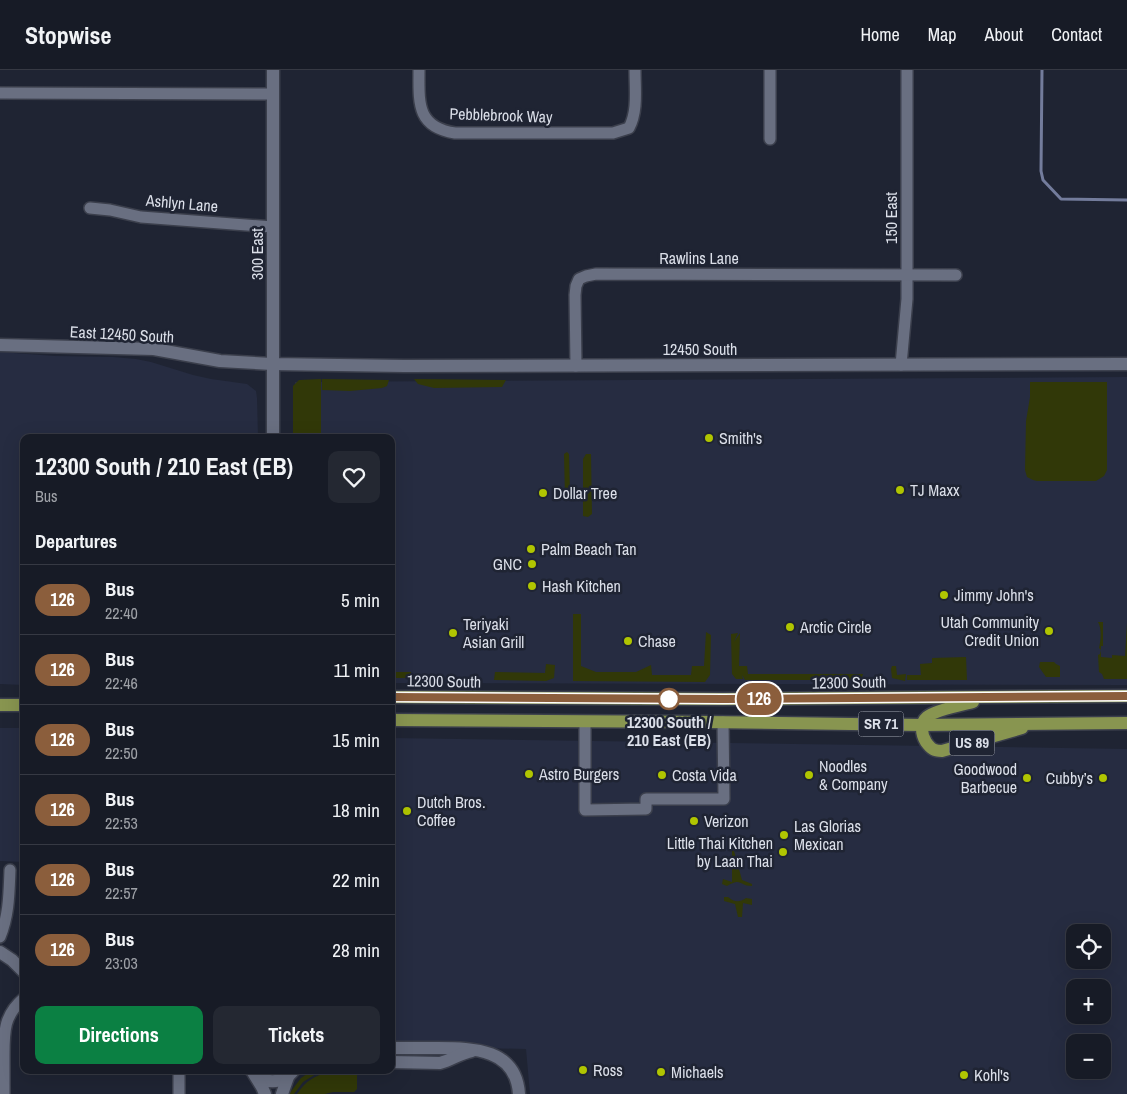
<!DOCTYPE html>
<html lang="en">
<head>
<meta charset="utf-8">
<style>
	:root { --surface:#171b26; --page:#242832; --text:#f1f3f6; --muted:#9ea1a7; --line:#363943; --accent:#0b8043 }
	body { margin:0; font-family:"Archivo Narrow",sans-serif; background:var(--page); color:var(--text); height:100vh; display:flex; flex-direction:column; font-size:19px; white-space:nowrap }
	* { box-sizing:border-box; margin:0 }
	p { font-size:16px; color:var(--muted) }
	.icon { flex:none; width:28px; height:28px; fill:none; stroke:currentColor; stroke-width:2; stroke-linecap:round; stroke-linejoin:round }
	.map { position:relative; flex:1; overflow:hidden }
	.panel { position:absolute; left:20px; top:364px; width:375px; height:640px; display:flex; flex-direction:column; background:var(--surface); border-radius:10px; box-shadow:0 5px 20px #0002,0 0 0 1px var(--line) }
	.panel>* { flex:none }
	.badge { padding:0 10px; border-radius:16px; font-size:18px; line-height:32px }
	.controls { position:absolute; left:1066px; top:854px; display:grid; gap:10px }
	.controls a { display:grid; place-items:center; width:45px; height:45px; border-radius:10px; background:var(--surface); box-shadow:0 5px 20px #0002,0 0 0 1px var(--line); font-size:25px }
	.map>.badge { position:absolute; translate:-50% -50%; box-shadow:0 0 0 2px #fff }
	h2 { padding:0 15px; font-size:19px; line-height:45px }
	.round { display:grid; place-items:center; flex:none; width:52px; height:52px; border-radius:10px; background:var(--page) }
	.headline { display:flex; align-items:center; justify-content:space-between; height:85px; padding:0 15px }
	h1 { font-size:24px; font-weight:800; line-height:38px }
	.button { display:flex; gap:10px; margin-top:auto; padding:10px 15px }
	.button a { flex:1; height:58px; border-radius:10px; background:var(--accent); color:#fff; font-size:20px; font-weight:800; line-height:58px; text-align:center }
	.button a+a { background:var(--page); color:var(--text) }
	ul { padding:0; list-style:none }
	li { display:flex; align-items:center; gap:15px; height:70px; padding:0 15px; border-top:1px solid var(--line) }
	li div { flex:1 }
	li b { display:block; font-size:19px }
	li em { font-style:normal }
	li .badge { min-width:55px; font-weight:700; text-align:center }
	header { display:flex; align-items:center; gap:30px; box-sizing:border-box; height:70px; padding:0 25px; background:var(--surface); border-bottom:1px solid var(--line) }
	header strong { font-size:24px }
	nav { display:flex; gap:28px; margin-inline-start:auto; font-size:18px }
	.map>svg:first-child { display:block }
	.built { fill:#262c41; fill-rule:evenodd }
	.green { fill:#313808 }
	.lines { fill:none; stroke-linecap:round; stroke-linejoin:round }
	.stream { stroke:#737c9c; stroke-width:3 }
	.minor-casing { stroke:#3b3f4c; stroke-width:14 }
	.tertiary-casing { stroke:#3b3f4c; stroke-width:15 }
	.secondary-casing { stroke:#3b3f4c; stroke-width:15 }
	.primary-casing { stroke:#3b3f4c; stroke-width:15 }
	.minor { stroke:#696f81; stroke-width:11 }
	.tertiary { stroke:#696f81; stroke-width:12 }
	.secondary { stroke:#696f81; stroke-width:12 }
	.primary { stroke:#889550; stroke-width:12 }
	.line-casing { stroke:#fff; stroke-width:11 }
	.line { stroke:#8b5e3c; stroke-width:8 }
	.poi-dot { fill:#b0c501; stroke:#1f2433; stroke-width:2 }
	.stop-dot { fill:#fff; stroke:#8b5e3c; stroke-width:2.5 }
	.labels { text-anchor:middle; stroke-width:5; stroke-linejoin:round; paint-order:stroke }
	.shield { fill:#1f2433; stroke:#a3a7b2; stroke-width:1 }
	.shield-label { font-size:15px; font-weight:bold; fill:#dbdfe9 }
	.street-label { font-size:16px; fill:#dbdfe9; stroke:#1f2433 }
	.poi-label { font-size:16px; fill:#dbdfe9; stroke:#1f2433; text-anchor:start }
	.stop-label { font-size:16px; font-weight:bold; fill:#dbdfe9; stroke:#1f2433 }
</style>
</head>
<body>
<header>
<strong>Stopwise</strong>
<nav><a>Home</a><a>Map</a><a>About</a><a>Contact</a></nav>
</header>
<div class="map">
<svg width="1127" height="1024" viewBox="0 0 1127 1024">
	<rect width="100%" height="100%" fill="#1f2433"/>
	<g class="built">
		<path d="M0,282L55,286L113,287L136,289L151,292L193,305L211,309L247,314L256,321L257,328L258,367L24,368V615L0,614Z"/>
		<path d="M1127,307V615L391,613V368L295,367V312Z"/>
		<path d="M0,658H24V792L0,791Z"/>
		<path d="M391,668L1127,679V1024H530L526,979L391,976ZM1075,862H1102V890H1075ZM1075,918H1102V945H1075ZM1075,972H1102V1000H1075Z"/>
	</g>
	<g class="green">
		<path d="M321,309V367H293V316L299,310Z"/>
		<path d="M322,309L389,310L387,316L382,318L350,321L322,320Z"/>
		<path d="M414,309L506,310L502,317L434,318L418,314Z"/>
		<path d="M1030,312H1107V400L1104,406L1096,411H1037L1033,410L1027,407L1025,400L1026,351L1030,327Z"/>
		<path d="M567,382L569,384L570,426L568,429L565,427L564,384Z"/>
		<path d="M586,384H591L592,444L588,447L583,446V389Z"/>
		<path d="M573,544H581V596L596,602H636L651,595L652,605H691L692,596H704L706,562L711,565L710,605L705,612L573,611Z"/>
		<path d="M1098,552H1103V576H1101V587L1112,588V585L1125,586L1127,553V609H1104L1102,604L1099,602L1098,585L1100,584L1101,580L1099,578C1101,570 1102,559 1098,552Z"/>
		<path d="M738,563L734,572L740,563L739,596H747L748,604H863L861,610H745L742,605L743,609H736L732,604L731,564Z"/>
		<path d="M966,587L967,610H907V605H921L920,594L932,593V588Z"/>
		<path d="M1040,592H1054L1056,594L1060,596V607H1046L1039,597Z"/>
		<path d="M546,594L555,595L554,608L546,611L494,610L495,602L545,603Z"/>
		<path d="M892,596H896L897,605L906,604L905,611L892,608L891,599Z"/>
		<rect x="391" y="602" width="20" height="6"/>
		<path d="M732,781H734L742,810L752,814V816C739,816 742,807 727,816L722,814L723,809L732,812Z"/>
		<path d="M724,827H728C734,832 739,833 746,828L752,829V835L743,833L742,847H738L735,834L724,831Z"/>
		<path d="M313,1000H319V1002L303,1012L294,1024H289L301,1008Z"/>
		<path d="M330,1003L357,1004V1019L354,1022H333L325,1024H297C305,1012 315,1004 330,1003Z"/>
	</g>
	<g class="lines">
		<path class="stream" d="M1042,0L1041,101L1043,110L1061,129L1127,130"/>
		<defs>
			<g id="minor">
				<path d="M419,0C419,32 416,57 455,63H613L629,58C638,41 635,20 635,0"/>
				<path d="M0,23L273,24"/>
				<path d="M770,69V0"/>
				<path d="M90,138L110,140L141,147L273,157"/>
				<path d="M901,295L907,229V0"/>
				<path d="M576,296L575,225L576,216L579,209L586,206L596,204L956,205"/>
				<path d="M585,652V740L646,739V729H724L723,652"/>
				<path d="M0,867C9,845 9,824 10,800"/>
				<path d="M179,1000V1024"/>
				<path d="M4,1024C4,1011 4,998 4,985C4,961 4,945 24,928"/>
			</g>
			<g id="tertiary">
				<path d="M0,275L154,279L220,291L272,294L404,296L1127,294"/>
				<path d="M0,882L12,890L24,902"/>
				<path d="M391,978C407,978 423,978 438,978C474,978 516,979 519,1024"/>
				<path d="M391,992L440,993C452,990 460,983 472,981"/>
				<path d="M251,1000C263,1015 282,1015 294,1000"/>
				<path d="M254,1004L262,1017L265,1024"/>
				<path d="M282,1024L288,1007"/>
			</g>
			<path id="secondary" d="M273,368V0"/>
			<g id="primary">
				<path d="M391,627L723,629L1127,626"/>
				<path d="M973,632C962,635 935,640 927,647C920,653 921,664 926,672C931,679 934,681 942,681L1022,658"/>
				<path d="M0,635H21L24,637"/>
				<path d="M391,650L706,652L922,655L1127,653"/>
			</g>
		</defs>
		<use href="#minor" class="minor-casing"/>
		<use href="#tertiary" class="tertiary-casing"/>
		<use href="#secondary" class="secondary-casing"/>
		<use href="#primary" class="primary-casing"/>
		<use href="#minor" class="minor"/>
		<use href="#tertiary" class="tertiary"/>
		<use href="#secondary" class="secondary"/>
		<use href="#primary" class="primary"/>
	</g>
	<g class="lines">
		<defs>
			<path id="line" d="M391,627L723,629L1127,626"/>
		</defs>
		<use href="#line" class="line-casing"/>
		<use href="#line" class="line"/>
	</g>
	<g class="poi-dot">
		<circle cx="709" cy="368" r="5"/>
		<circle cx="900" cy="420" r="5"/>
		<circle cx="543" cy="423" r="5"/>
		<circle cx="531" cy="479" r="5"/>
		<circle cx="532" cy="494" r="5"/>
		<circle cx="532" cy="516" r="5"/>
		<circle cx="944" cy="525" r="5"/>
		<circle cx="790" cy="557" r="5"/>
		<circle cx="1049" cy="561" r="5"/>
		<circle cx="453" cy="563" r="5"/>
		<circle cx="628" cy="571" r="5"/>
		<circle cx="529" cy="704" r="5"/>
		<circle cx="662" cy="705" r="5"/>
		<circle cx="809" cy="705" r="5"/>
		<circle cx="1027" cy="708" r="5"/>
		<circle cx="1103" cy="708" r="5"/>
		<circle cx="407" cy="741" r="5"/>
		<circle cx="694" cy="751" r="5"/>
		<circle cx="784" cy="765" r="5"/>
		<circle cx="783" cy="782" r="5"/>
		<circle cx="583" cy="1000" r="5"/>
		<circle cx="661" cy="1002" r="5"/>
		<circle cx="964" cy="1005" r="5"/>
	</g>
	<circle class="stop-dot" cx="669" cy="629" r="10"/>
	<g class="labels">
		<g class="shield">
			<rect x="858.5" y="641.5" width="45" height="25" rx="4"/>
			<rect x="949.5" y="660.5" width="45" height="25" rx="4"/>
		</g>
		<g class="shield-label">
			<text x="881" y="659">SR 71</text>
			<text x="972" y="678">US 89</text>
		</g>
		<g class="street-label">
			<text transform="translate(501 45) rotate(2)" y="6">Pebblebrook Way</text>
			<text transform="translate(182 133) rotate(5)" y="6">Ashlyn Lane</text>
			<text transform="translate(891 148) rotate(-90)" y="6">150 East</text>
			<text transform="translate(257 184) rotate(-90)" y="6">300 East</text>
			<text x="699" y="194">Rawlins Lane</text>
			<text transform="translate(122 264) rotate(3)" y="6">East 12450 South</text>
			<text x="700" y="285">12450 South</text>
			<text transform="translate(444 611) rotate(1)" y="6">12300 South</text>
			<text transform="translate(849 612) rotate(-1)" y="6">12300 South</text>
		</g>
		<g class="poi-label">
			<text x="719" y="374">Smith's</text>
			<text x="910" y="426">TJ Maxx</text>
			<text x="553" y="429">Dollar Tree</text>
			<text x="541" y="485">Palm Beach Tan</text>
			<text x="522" y="500" text-anchor="end">GNC</text>
			<text x="542" y="522">Hash Kitchen</text>
			<text x="954" y="531">Jimmy John's</text>
			<text x="1039" y="558" text-anchor="end">Utah Community<tspan x="1039" dy="18">Credit Union</tspan></text>
			<text x="463" y="560">Teriyaki<tspan x="463" dy="18">Asian Grill</tspan></text>
			<text x="800" y="563">Arctic Circle</text>
			<text x="638" y="577">Chase</text>
			<text x="819" y="702">Noodles<tspan x="819" dy="18">&amp; Company</tspan></text>
			<text x="1017" y="705" text-anchor="end">Goodwood<tspan x="1017" dy="18">Barbecue</tspan></text>
			<text x="539" y="710">Astro Burgers</text>
			<text x="672" y="711">Costa Vida</text>
			<text x="1093" y="714" text-anchor="end">Cubby’s</text>
			<text x="417" y="738">Dutch Bros.<tspan x="417" dy="18">Coffee</tspan></text>
			<text x="704" y="757">Verizon</text>
			<text x="794" y="762">Las Glorias<tspan x="794" dy="18">Mexican</tspan></text>
			<text x="773" y="779" text-anchor="end">Little Thai Kitchen<tspan x="773" dy="18">by Laan Thai</tspan></text>
			<text x="593" y="1006">Ross</text>
			<text x="671" y="1008">Michaels</text>
			<text x="974" y="1011">Kohl's</text>
		</g>
		<g class="stop-label">
			<text x="669" y="658">12300 South /<tspan x="669" dy="18">210 East (EB)</tspan></text>
		</g>
	</g>
</svg>
<div class="controls">
<a><svg class="icon" aria-label="locate" viewBox="0 0 24 24"><circle cx="12" cy="12" r="6"/><path d="M12 2v4M12 18v4M2 12h4M18 12h4"/></svg></a>
<a>+</a>
<a>−</a>
</div>
<b class="badge" style="left:759px;top:629px;background:#8b5e3c;color:#fff">126</b>
<section class="panel">
<div class="headline"><div><h1>12300 South / 210 East (EB)</h1><p>Bus</p></div><a class="round"><svg class="icon" aria-label="heart" viewBox="0 0 24 24"><path d="M12 20l-8-8c-3-5 5-10 8-4 3-6 11-1 8 4z"/></svg></a></div>
<h2>Departures</h2>
<ul>
<li><span class="badge" style="background:#8b5e3c;color:#fff">126</span><div><b>Bus</b><p>22:40</p></div><em>5 min</em></li>
<li><span class="badge" style="background:#8b5e3c;color:#fff">126</span><div><b>Bus</b><p>22:46</p></div><em>11 min</em></li>
<li><span class="badge" style="background:#8b5e3c;color:#fff">126</span><div><b>Bus</b><p>22:50</p></div><em>15 min</em></li>
<li><span class="badge" style="background:#8b5e3c;color:#fff">126</span><div><b>Bus</b><p>22:53</p></div><em>18 min</em></li>
<li><span class="badge" style="background:#8b5e3c;color:#fff">126</span><div><b>Bus</b><p>22:57</p></div><em>22 min</em></li>
<li><span class="badge" style="background:#8b5e3c;color:#fff">126</span><div><b>Bus</b><p>23:03</p></div><em>28 min</em></li>
</ul>
<div class="button"><a>Directions</a><a>Tickets</a></div>
</section>
</div>
</body>
</html>
